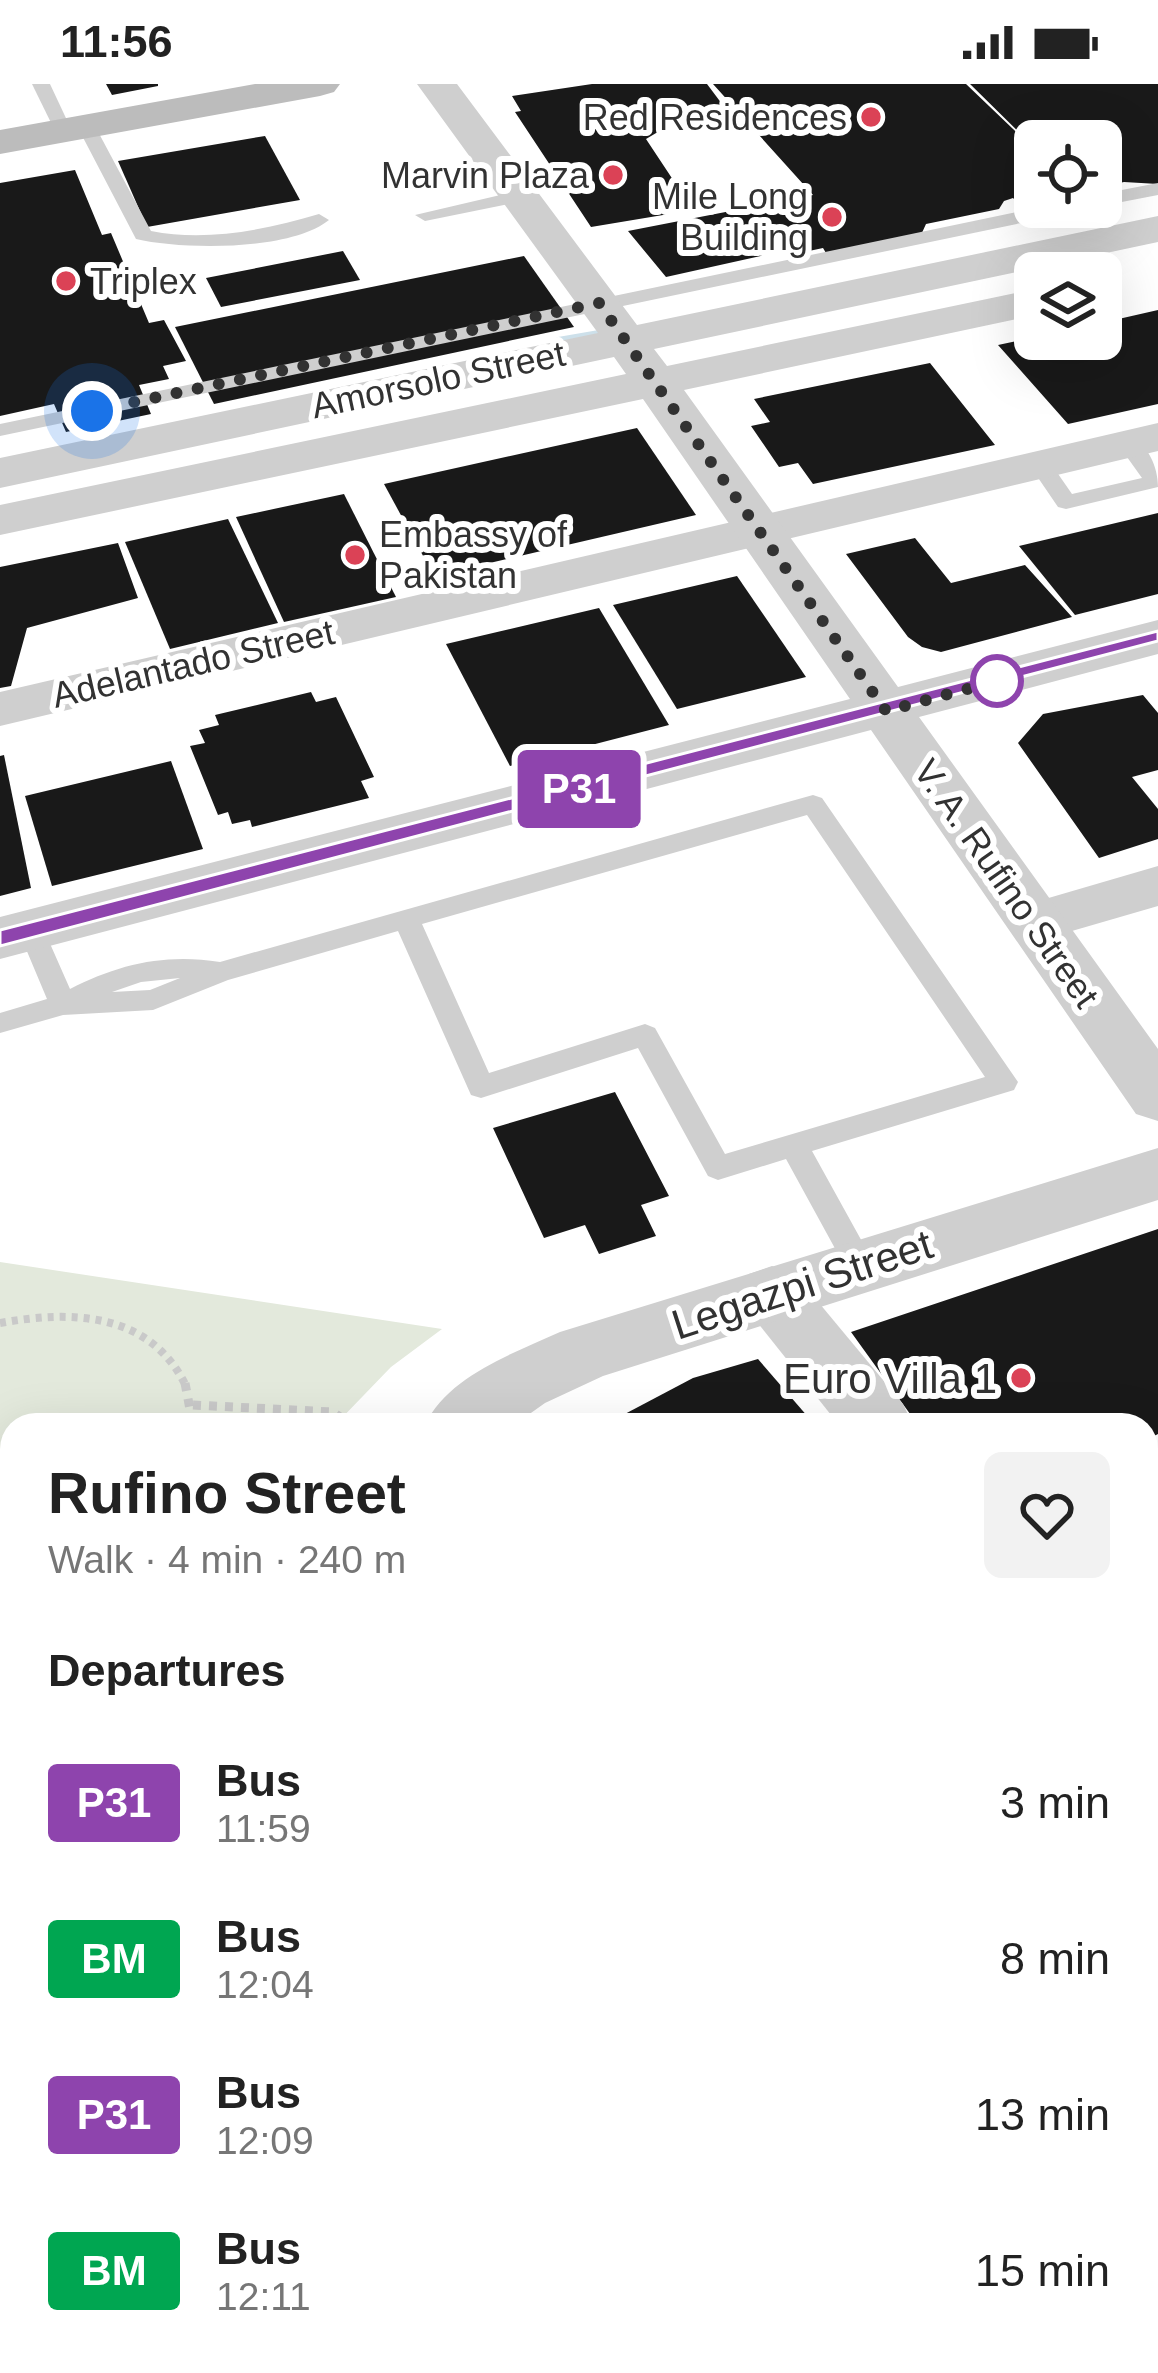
<!DOCTYPE html>
<html lang="en">
<head>
<meta charset="utf-8">
<style>
	:root { --surface:#fff; --page:#f2f2f2; --text:#222; --muted:#767676 }
	body { margin:0; font-family:Helvetica,sans-serif; background:var(--page); color:var(--text); height:100vh; display:flex; flex-direction:column; font-size:45px; white-space:nowrap }
	* { box-sizing:border-box; margin:0 }
	p { font-size:39px; color:var(--muted) }
	.icon { flex:none; width:66px; height:66px; fill:none; stroke:currentColor; stroke-width:2; stroke-linecap:round; stroke-linejoin:round }
	.map { position:relative; flex:1; overflow:hidden }
	.details { position:absolute; left:0px; top:1329px; width:1158px; height:960px; display:flex; flex-direction:column; background:var(--surface); border-radius:36px 36px 0 0; box-shadow:0 12px 48px #0002 }
	.details>* { flex:none }
	.badge { padding:0 24px; border-radius:9px; font-size:42px; line-height:78px }
	.buttons { position:absolute; left:1014px; top:36px; display:grid; gap:24px }
	.buttons a { display:grid; place-items:center; width:108px; height:108px; border-radius:18px; background:var(--surface); box-shadow:0 12px 48px #0002; font-size:60px }
	.you { position:absolute; width:60px; height:60px; margin:-30px; border:9px solid #fff; border-radius:50%; background:#1a73e8; box-shadow:0 0 0 18px #1a73e833 }
	.map>.badge { position:absolute; translate:-50% -50%; box-shadow:0 0 0 6px #fff }
	h2 { padding:0 48px; font-size:45px; line-height:108px }
	.round { display:grid; place-items:center; flex:none; width:126px; height:126px; border-radius:18px; background:var(--page) }
	.summary { display:flex; align-items:center; justify-content:space-between; height:204px; padding:0 48px }
	h1 { font-size:57px; font-weight:800; line-height:90px }
	ul { padding:0; list-style:none }
	li { display:flex; align-items:center; gap:36px; height:156px; padding:0 48px }
	li div { flex:1 }
	li b { display:block; font-size:45px }
	li em { font-style:normal }
	li .badge { min-width:132px; font-weight:700; text-align:center }
	.status { display:flex; justify-content:space-between; align-items:center; height:84px; padding:0 60px; background:var(--surface); direction:ltr }
	.status svg { height:33px; fill:currentColor }
	.map>svg:first-child { display:block }
	.green { fill:#e3e9dc }
	.lines { fill:none; stroke-linecap:round; stroke-linejoin:round }
	.stream { fill:#cde0ea; fill-rule:evenodd }
	.building { fill:#191919 }
	.path-far1 { stroke:#c9c9c9; stroke-width:8; stroke-dasharray:6 6; stroke-linecap:butt }
	.path { stroke:#c9c9c9; stroke-width:9; stroke-dasharray:8 8; stroke-linecap:butt }
	.service { fill:#cfcfcf; fill-rule:evenodd }
	.minor { fill:#cfcfcf; fill-rule:evenodd }
	.tertiary { fill:#cfcfcf; fill-rule:evenodd }
	.secondary { fill:#bcbcbc; fill-rule:evenodd }
	.line { fill:#8e44ad; stroke:#fff; stroke-width:3 }
	.walk { stroke:#323232; stroke-width:12; stroke-dasharray:0 21.6 }
	.poi-dot { fill:#db4256; stroke:#fff; stroke-width:4.5 }
	.stop-dot { fill:#fff; stroke:#8e44ad; stroke-width:6 }
	.labels { text-anchor:middle; stroke-width:12; stroke-linejoin:round; paint-order:stroke }
	.far-poi-label { font-size:36px; fill:#323232; stroke:#fff; text-anchor:end }
	.far-street-label { font-size:36px; fill:#323232; stroke:#fff }
	.street-label { font-size:42px; fill:#323232; stroke:#fff }
	.poi-label { font-size:42px; fill:#323232; stroke:#fff; text-anchor:end }
</style>
</head>
<body>
<div class="status"><b>11:56</b><svg viewBox="0 0 49 12"><path d="M0 12V9h3v3zM5 12V6h3v6zM10 12V3h3v9zM15 12V0h3v12zM26 1h20v11H26zM47 4h2v5h-2z"/></svg></div>
<div class="map">
<svg width="1158" height="2289" viewBox="0 0 1158 2289">
	<rect width="100%" height="100%" fill="#fff"/>
	<g class="green">
		<path d="M0,1178L442,1245L391,1283L335,1341H12V1791L0,1790Z"/>
		<path d="M0,1995L12,1996V2277H108L106,2289H0Z"/>
	</g>
	<g class="lines">
		<path class="stream" d="M616,243L620,244V248L558,259L552,256L558,253Z"/>
	</g>
	<g class="building">
		<path d="M106,0H158V2L112,11Z"/>
		<path d="M592,0H707L728,28L673,39L646,55L693,126L591,143L515,28L521,27L512,12Z"/>
		<path d="M713,0H966L1035,66V115L1017,118L1013,114L1004,117L999,125L926,140L921,151L826,169L823,164L809,167L805,162L666,193L628,147L813,111Z"/>
		<path d="M970,0H1158V100L1124,98L1101,103V57H1035V64Z"/>
		<path d="M265,52L300,116L147,143L118,77Z"/>
		<path d="M75,86L102,151L111,149L149,239L164,236L186,277L163,282L169,295L139,301L151,330L66,348L54,320L0,332V99Z"/>
		<path d="M343,167L360,196L221,223L206,194Z"/>
		<path d="M524,172L574,243L214,320L175,243Z"/>
		<path d="M1158,226V320L1068,340L998,261L1035,253L1101,255V239Z"/>
		<path d="M930,279L995,361L813,400L798,379L779,383L751,342L770,338L754,315Z"/>
		<path d="M637,344L696,431L434,492L384,400Z"/>
		<path d="M344,410L396,513L284,538L236,433Z"/>
		<path d="M1158,429V510L1075,531L1019,462Z"/>
		<path d="M228,435L278,539L170,565L125,458Z"/>
		<path d="M915,454L951,499L1025,481L1072,533L941,568L922,563L908,553L846,470Z"/>
		<path d="M118,459L138,514L27,544L11,602L0,604V483Z"/>
		<path d="M737,492L806,593L677,625L613,521Z"/>
		<path d="M599,524L669,641L510,682L446,560Z"/>
		<path d="M311,608L316,618L336,613L374,693L361,697L369,714L252,743L250,736L232,740L228,728L218,731L190,662L205,659L199,646L219,641L215,631Z"/>
		<path d="M1143,611L1158,629V686L1132,693L1158,725V755L1099,774L1018,659L1043,630Z"/>
		<path d="M4,671L31,804L0,812V672Z"/>
		<path d="M171,677L203,765L52,802L25,712Z"/>
		<path d="M615,1008L669,1112L641,1121L656,1152L599,1170L585,1141L544,1154L493,1044Z"/>
		<path d="M1158,1145V1350L1146,1356V1341H918L851,1248Z"/>
		<path d="M758,1275L815,1341H604L693,1294Z"/>
		<path d="M1158,1369V1475L1146,1463V1375Z"/>
		<path d="M1146,1796L1158,1802V2002L1147,2033Z"/>
		<path d="M1157,2011H1158V2256L1146,2250V2042Z"/>
		<path d="M528,2277H779L804,2289H523Z"/>
	</g>
	<g class="lines">
		<path class="path-far1" d="M0,1239C72,1226 150,1228 186,1302"/>
		<g class="path">
			<path d="M185,1299L193,1341"/>
			<path d="M193,1321L333,1328L350,1340"/>
			<path d="M0,1725L12,1732"/>
		</g>
		<g class="service">
			<path d="M32,0H50L72,47L69,51H57Z"/>
			<path d="M80,38L95,42L151,147C206,158 266,146 319,130L329,136C291,167 183,166 136,155L77,42Z"/>
			<path d="M1158,99V111L1101,122V110Z"/>
			<path d="M522,106L532,112L529,116L425,137L415,131Z"/>
			<path d="M1041,123H1079L1069,129L0,352V340Z"/>
			<path d="M1128,353C1148,359 1158,383 1158,403L1066,425L1058,423L1028,379L1031,374H1047L1072,410L1142,394L1117,359Z"/>
			<path d="M813,711L822,714L1018,998L1014,1006L812,1067L875,1181L871,1190L860,1193L849,1190L786,1075L718,1096L708,1092L638,964L481,1014L471,1011L398,847L228,896L153,926L63,931L0,949V929L47,915L18,846L31,836L44,846L70,905C118,880 166,869 220,878ZM807,731L985,993L725,1070L655,944L645,940L489,989L422,840ZM180,894L150,906L112,908L141,898Z"/>
		</g>
		<g class="minor">
			<path d="M1158,339V367L0,642V608Z"/>
			<path d="M1158,782V822L1034,858L1014,852L1006,838L1014,824Z"/>
			<path d="M772,1182L795,1190L903,1320L913,1341H839L749,1228L740,1209L749,1190Z"/>
			<path d="M1146,1625L1158,1630V1706L1146,1701Z"/>
		</g>
		<g class="tertiary">
			<path d="M417,0H457L637,241L1158,132V158L654,265L667,282L1035,205V231L684,306L898,603L1158,536V570L919,633L1158,965V1037L1136,1030L871,646L0,875V833L850,615L643,315L0,451V421L626,290L614,273L0,404V374L598,249Z"/>
			<path d="M1158,1064V1116L603,1292L545,1319L514,1341H425C448,1292 512,1270 560,1248Z"/>
			<path d="M0,1858L12,1859V1943L0,1942Z"/>
			<path d="M171,2277H263L262,2289H170Z"/>
			<path d="M989,2277H1101L1106,2289H994Z"/>
		</g>
		<path class="secondary" d="M255,0H340L334,8L320,12L0,70V46Z"/>
	</g>
	<path class="line" d="M1158,547V557L0,862V846Z"/>
	<g class="lines">
		<path class="walk" d="M92,327L599,219L886,627L997,597"/>
	</g>
	<g class="poi-dot">
		<circle cx="871" cy="33" r="12"/>
		<circle cx="613" cy="91" r="12"/>
		<circle cx="832" cy="133" r="12"/>
		<circle cx="66" cy="197" r="12"/>
		<circle cx="355" cy="471" r="12"/>
		<circle cx="1021" cy="1294" r="12"/>
	</g>
	<circle class="stop-dot" cx="997" cy="597" r="24"/>
	<g class="labels">
		<g class="far-poi-label">
			<text x="847" y="46">Red Residences</text>
			<text x="589" y="104">Marvin Plaza</text>
			<text x="808" y="125">Mile Long<tspan x="808" dy="41">Building</tspan></text>
			<text x="90" y="210" text-anchor="start">Triplex</text>
			<text x="379" y="463" text-anchor="start">Embassy of<tspan x="379" dy="41">Pakistan</tspan></text>
		</g>
		<g class="far-street-label">
			<text transform="translate(438 295) rotate(-12)" y="13">Amorsolo Street</text>
			<text transform="translate(193 579) rotate(-13)" y="13">Adelantado Street</text>
			<text transform="translate(1007 799) rotate(55)" y="13">V. A. Rufino Street</text>
		</g>
		<g class="street-label">
			<text transform="translate(802 1200) rotate(-18)" y="15">Legazpi Street</text>
		</g>
		<g class="poi-label">
			<text x="997" y="1309">Euro Villa 1</text>
		</g>
	</g>
</svg>
<div class="buttons">
<a><svg class="icon" aria-label="locate" viewBox="0 0 24 24"><circle cx="12" cy="12" r="6"/><path d="M12 2v4M12 18v4M2 12h4M18 12h4"/></svg></a>
<a><svg class="icon" aria-label="layers" viewBox="0 0 24 24"><path d="M12 4l9 5-9 5-9-5zM3 14l9 5 9-5"/></svg></a>
</div>
<div class="you" style="left:92px;top:327px"></div>
<b class="badge" style="left:579px;top:705px;background:#8e44ad;color:#fff">P31</b>
<section class="details">
<div class="summary"><div><h1>Rufino Street</h1><p>Walk · 4 min · 240 m</p></div><a class="round"><svg class="icon" aria-label="heart" viewBox="0 0 24 24"><path d="M12 20l-8-8c-3-5 5-10 8-4 3-6 11-1 8 4z"/></svg></a></div>
<h2>Departures</h2>
<ul>
<li><span class="badge" style="background:#8e44ad;color:#fff">P31</span><div><b>Bus</b><p>11:59</p></div><em>3 min</em></li>
<li><span class="badge" style="background:#00a651;color:#fff">BM</span><div><b>Bus</b><p>12:04</p></div><em>8 min</em></li>
<li><span class="badge" style="background:#8e44ad;color:#fff">P31</span><div><b>Bus</b><p>12:09</p></div><em>13 min</em></li>
<li><span class="badge" style="background:#00a651;color:#fff">BM</span><div><b>Bus</b><p>12:11</p></div><em>15 min</em></li>
</ul>
</section>
</div>
</body>
</html>
